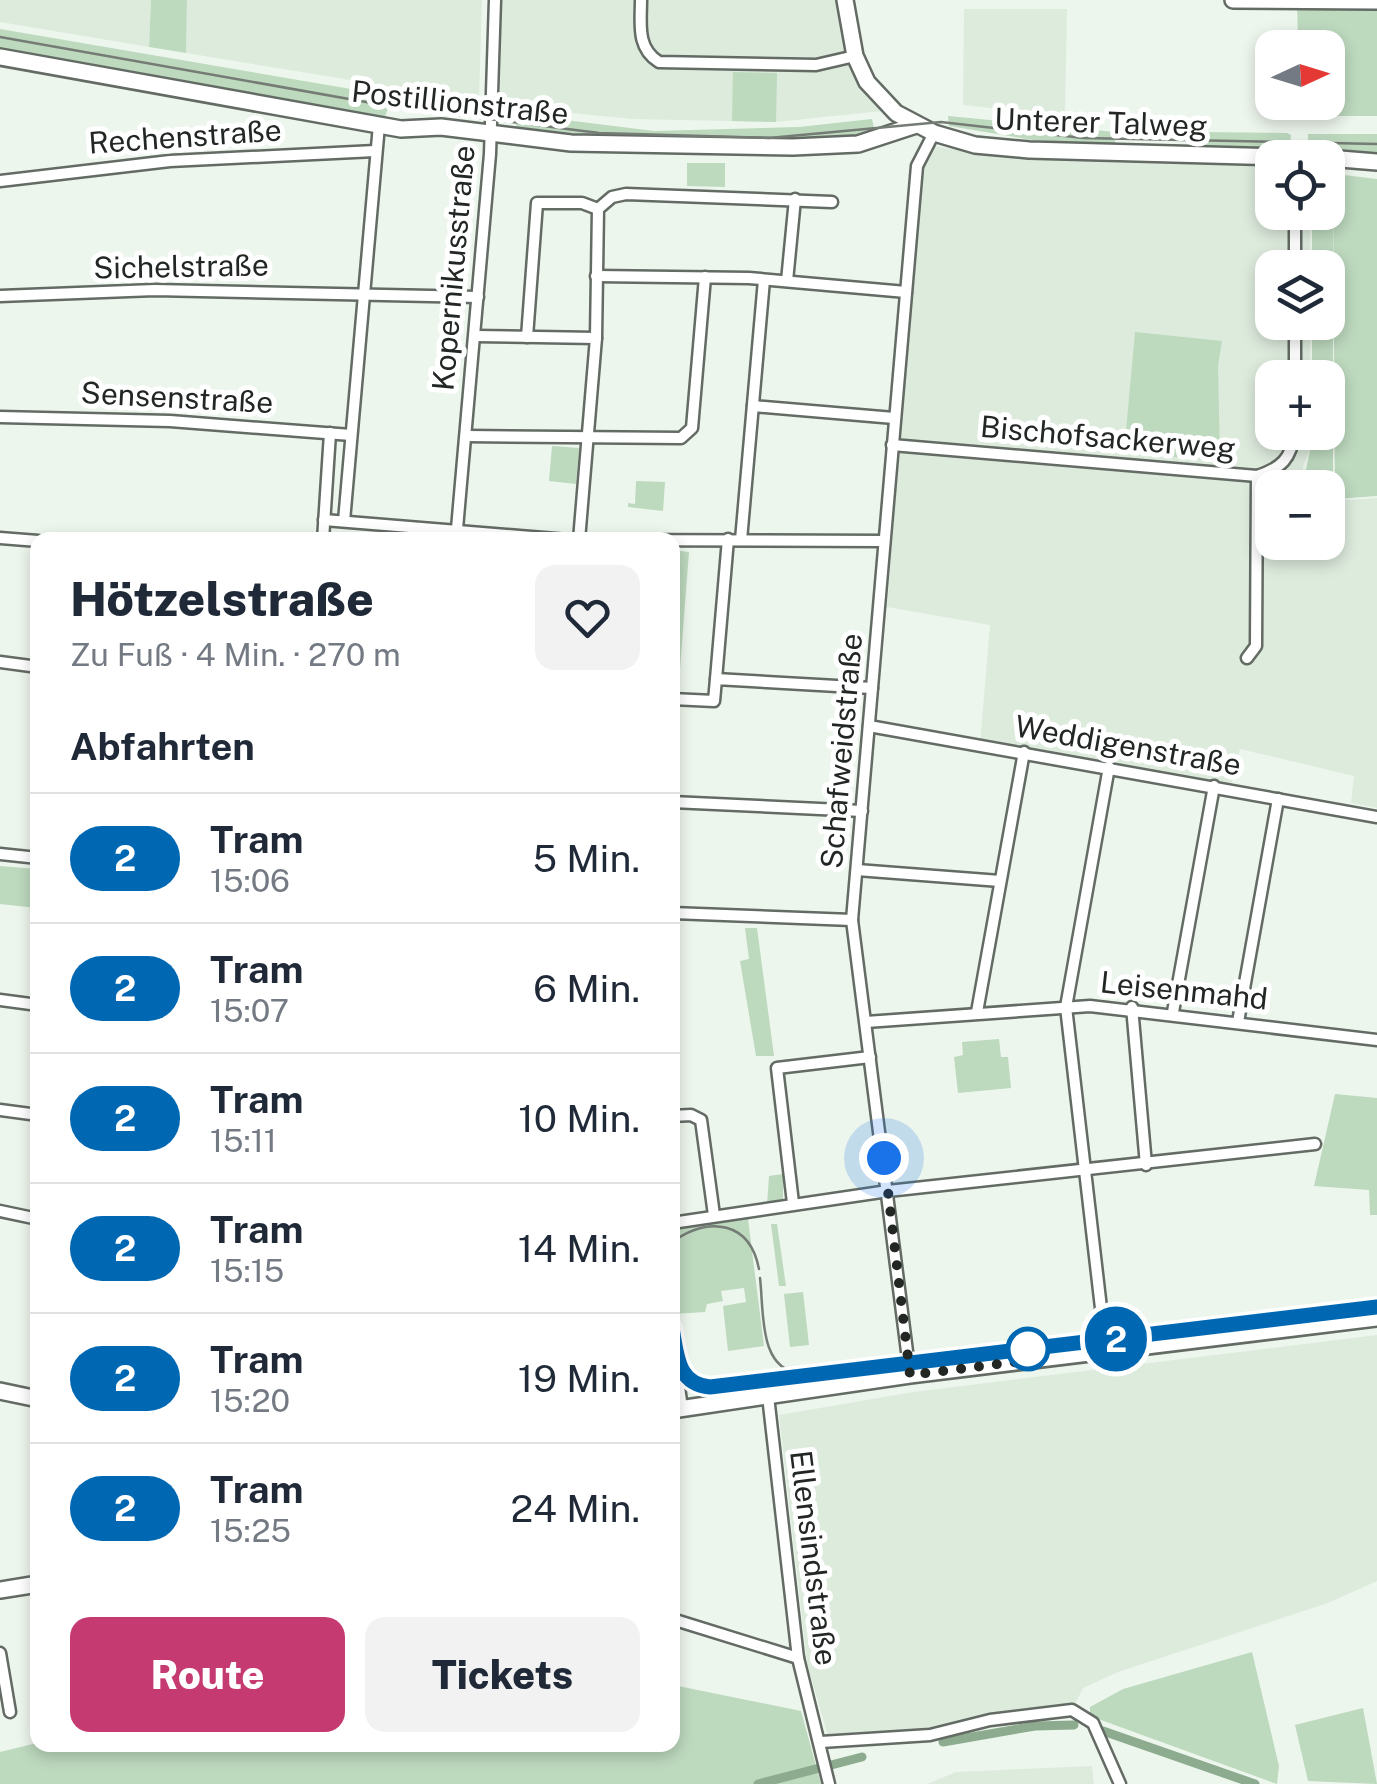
<!DOCTYPE html>
<html lang="de">
<head>
<meta charset="utf-8">
<style>
	:root { --surface:#fff; --page:#f2f2f3; --text:#1f2937; --muted:#747a83; --line:#e0e1e3; --accent:#c53b71 }
	body { margin:0; font-family:"Public Sans",sans-serif; background:var(--page); color:var(--text); height:100vh; display:flex; flex-direction:column; font-size:38px; white-space:nowrap }
	* { box-sizing:border-box; margin:0 }
	p { font-size:32px; color:var(--muted) }
	.icon { flex:none; width:55px; height:55px; fill:none; stroke:currentColor; stroke-width:2; stroke-linecap:round; stroke-linejoin:round }
	.map { position:relative; flex:1; overflow:hidden }
	.panel { position:absolute; left:30px; top:532px; width:650px; height:1220px; display:flex; flex-direction:column; background:var(--surface); border-radius:20px; box-shadow:0 5px 15px #0003 }
	.panel>* { flex:none }
	.badge { padding:0 20px; border-radius:32px; font-size:35px; line-height:65px }
	.needle { width:65px; rotate:86deg }
	.fabs { position:absolute; left:1255px; top:30px; display:grid; gap:20px }
	.fabs a { display:grid; place-items:center; width:90px; height:90px; border-radius:20px; background:var(--surface); box-shadow:0 5px 15px #0003; font-size:50px }
	.you { position:absolute; width:50px; height:50px; margin:-25px; border:8px solid #fff; border-radius:50%; background:#1a73e8; box-shadow:0 0 0 15px #1a73e833 }
	.map>.badge { position:absolute; translate:-50% -50%; box-shadow:0 0 0 5px #fff }
	h2 { padding:0 40px; font-size:38px; line-height:90px }
	.round { display:grid; place-items:center; flex:none; width:105px; height:105px; border-radius:20px; background:var(--page) }
	.head { display:flex; align-items:center; justify-content:space-between; height:170px; padding:0 40px }
	h1 { font-size:48px; font-weight:800; line-height:75px }
	.action { display:flex; gap:20px; margin-top:auto; padding:20px 40px }
	.action a { flex:1; height:115px; border-radius:20px; background:var(--accent); color:#fff; font-size:40px; font-weight:800; line-height:115px; text-align:center }
	.action a+a { background:var(--page); color:var(--text) }
	ul { padding:0; list-style:none }
	li { display:flex; align-items:center; gap:30px; height:130px; padding:0 40px; border-top:2px solid var(--line) }
	li div { flex:1 }
	li b { display:block; font-size:38px }
	li em { font-style:normal }
	li .badge { min-width:110px; font-weight:700; text-align:center }
	.map>svg:first-child { display:block }
	.built { fill:#ddebdd }
	.green { fill:#bdd9be }
	.lines { fill:none; stroke-linecap:round; stroke-linejoin:round }
	.canal { stroke:#8dac8f; stroke-width:9 }
	.street-casing { stroke:#636b64; stroke-width:15 }
	.secondary-casing { stroke:#636b64; stroke-width:20 }
	.street { stroke:#fff; stroke-width:10 }
	.secondary { stroke:#fff; stroke-width:15 }
	.tram { stroke:#757b75; stroke-width:2.5 }
	.line-casing { stroke:#fff; stroke-width:22 }
	.line { stroke:#0068b3; stroke-width:15 }
	.walk { stroke:#232724; stroke-width:10; stroke-dasharray:0 18 }
	.stop-dot { fill:#fff; stroke:#0068b3; stroke-width:5 }
	.labels { text-anchor:middle; stroke-width:10; stroke-linejoin:round; paint-order:stroke }
	.street-label { font-size:30px; fill:#232724; stroke:#fff }
</style>
</head>
<body>
<div class="map">
<svg width="1377" height="1784" viewBox="0 0 1377 1784">
	<rect width="100%" height="100%" fill="#edf6ed"/>
	<g class="built">
		<path d="M0,0H151L149,47L0,22Z"/>
		<path d="M187,0H482L479,101L186,53Z"/>
		<path d="M501,0H842L858,75L882,111L776,122L632,119L498,106Z"/>
		<path d="M964,9H1067L1065,116L963,105Z"/>
		<path d="M934,146L978,153L1272,162V212L1310,213V267L1272,268V322L1310,323V377L1272,378V432L1310,433V449L1303,466L1304,487L1272,488V542H1328V501L1377,498V808L1351,803L1354,776L1240,749L1229,794L980,744L990,625L887,607L921,166Z"/>
		<path d="M1377,1335V1581L1328,1603L1118,1672L1083,1688L1072,1710L945,1732L829,1740L807,1663L779,1415L913,1392Z"/>
		<path d="M1092,1766L1094,1784H927L956,1772Z"/>
	</g>
	<g class="green">
		<path d="M151,0H187L186,53L149,47Z"/>
		<path d="M1297,0H1377V116H1298V103L1328,102V48L1298,47Z"/>
		<path d="M0,29L392,96L385,117L0,48Z"/>
		<path d="M733,72L777,73L776,122L732,121Z"/>
		<path d="M517,114L654,131L799,127L872,119L875,133C758,152 633,139 516,127Z"/>
		<path d="M948,116L1115,132V144L1033,140L949,126Z"/>
		<path d="M1195,132L1287,133L1291,135L1290,146L1284,149L1195,147Z"/>
		<path d="M1308,134H1377V153L1308,145Z"/>
		<path d="M687,163H725V187L687,186Z"/>
		<path d="M1328,173L1377,179V496L1335,499L1333,187V499L1328,500V488L1305,487C1304,467 1312,452 1312,433L1328,432V378L1312,377V323L1328,322V268L1312,267V213L1328,212Z"/>
		<path d="M1135,332L1222,341L1218,365L1220,461L1124,453Z"/>
		<path d="M552,446L579,448L576,484L549,481Z"/>
		<path d="M636,481L665,482L663,511L628,507V503L635,504Z"/>
		<path d="M673,550L689,552L679,682L673,681Z"/>
		<path d="M0,866L37,869V908L0,904Z"/>
		<path d="M745,928H757L774,1056H756L740,961L749,959Z"/>
		<path d="M999,1039L1001,1057H1008L1011,1088L958,1093L954,1057L963,1055L962,1042Z"/>
		<path d="M1335,1094L1377,1098V1215H1370L1369,1190L1314,1186Z"/>
		<path d="M783,1174V1203L767,1205L769,1176Z"/>
		<path d="M748,1219L764,1346L728,1351L723,1306L746,1302L744,1288L721,1291L723,1301L707,1304L705,1312L673,1314V1230Z"/>
		<path d="M777,1224L786,1286H779L771,1224Z"/>
		<path d="M803,1292L809,1345L790,1347L784,1294Z"/>
		<path d="M1252,1652L1279,1766L1277,1784L1090,1716V1707L1123,1689Z"/>
		<path d="M673,1685L801,1711L821,1784H0V1752L37,1743L672,1745Z"/>
		<path d="M1363,1708L1377,1784L1308,1781L1295,1725Z"/>
	</g>
	<g class="lines">
		<g class="canal">
			<path d="M1103,1731L1255,1784"/>
			<path d="M943,1742L1035,1726L1074,1725"/>
			<path d="M758,1784L862,1757"/>
		</g>
		<defs>
			<g id="street">
				<path d="M641,0C641,23 636,48 659,62L816,65L855,56"/>
				<path d="M0,181L170,161L375,151"/>
				<path d="M1295,268V212"/>
				<path d="M596,276L749,278L906,292"/>
				<path d="M787,281L795,199"/>
				<path d="M0,296L155,290L478,297"/>
				<path d="M475,336L596,338"/>
				<path d="M527,337L537,203H582L598,209"/>
				<path d="M1295,378V322"/>
				<path d="M753,406L894,418"/>
				<path d="M0,417L170,421L351,435"/>
				<path d="M466,436L681,438L692,428L705,277"/>
				<path d="M892,445L1257,476C1281,468 1292,459 1294,432"/>
				<path d="M324,520L568,540"/>
				<path d="M344,521L379,125"/>
				<path d="M0,538L38,541"/>
				<path d="M323,540L330,433"/>
				<path d="M456,540L490,154L495,0"/>
				<path d="M573,540L884,541"/>
				<path d="M579,540L596,338L598,209L612,197L626,194L832,202"/>
				<path d="M741,540L764,280"/>
				<path d="M1247,658L1256,646L1257,476"/>
				<path d="M0,662L38,667"/>
				<path d="M716,679L728,539"/>
				<path d="M672,699L714,701L716,679L872,688"/>
				<path d="M869,726L1377,817"/>
				<path d="M672,802L862,811"/>
				<path d="M0,854L38,858"/>
				<path d="M857,870L1000,881"/>
				<path d="M672,913L852,920"/>
				<path d="M0,1000L38,1005"/>
				<path d="M1132,1007L1146,1165"/>
				<path d="M977,1012L1024,752"/>
				<path d="M1173,1012L1214,786"/>
				<path d="M866,1022L1090,1006L1377,1040"/>
				<path d="M1238,1022L1278,799"/>
				<path d="M0,1110L38,1115"/>
				<path d="M672,1116L691,1115L701,1120L714,1215"/>
				<path d="M793,1203L777,1068L870,1057"/>
				<path d="M0,1211L38,1219"/>
				<path d="M672,1223L888,1191L1315,1144"/>
				<path d="M672,1338L682,1408"/>
				<path d="M1106,1351L1066,1007L1109,767"/>
				<path d="M910,1375L852,920L917,166L934,133"/>
				<path d="M768,1396L798,1658L829,1784"/>
				<path d="M672,1619L798,1658"/>
				<path d="M0,1653L10,1712"/>
				<path d="M821,1742L930,1735L990,1720L1072,1710L1093,1723L1120,1784"/>
			</g>
			<g id="secondary">
				<path d="M845,0L855,56L867,82L896,113L934,133L975,145L1029,150L1319,158"/>
				<path d="M1233,0L1377,1"/>
				<path d="M0,57L401,129L441,127L571,143L793,147L858,144L916,125"/>
				<path d="M1328,158L1377,162"/>
				<path d="M0,1391L38,1399"/>
				<path d="M672,1410L910,1375L1377,1318"/>
				<path d="M0,1590L38,1584"/>
			</g>
		</defs>
		<use href="#street" class="street-casing"/>
		<use href="#secondary" class="secondary-casing"/>
		<use href="#street" class="street"/>
		<use href="#secondary" class="secondary"/>
		<g class="tram">
			<path d="M0,37L394,107L599,133L769,138L941,122L1083,138L1377,144"/>
			<path d="M672,1242C710,1215 750,1222 759,1269"/>
			<path d="M760,1278C764,1310 758,1371 801,1373"/>
			<path d="M672,1328C677,1355 677,1384 710,1387L1377,1307"/>
		</g>
	</g>
	<g class="lines">
		<defs>
			<path id="line" d="M672,1328C677,1355 677,1384 710,1387L1377,1307"/>
		</defs>
		<use href="#line" class="line-casing"/>
		<use href="#line" class="line"/>
		<path class="walk" d="M884,1158L910,1375L1032,1360L1028,1349"/>
	</g>
	<circle class="stop-dot" cx="1028" cy="1349" r="20"/>
	<g class="labels">
		<g class="street-label">
			<text transform="translate(460 103) rotate(6)" y="10">Postillionstraße</text>
			<text transform="translate(1101 123) rotate(2)" y="10">Unterer Talweg</text>
			<text transform="translate(185 137) rotate(-4)" y="10">Rechenstraße</text>
			<text transform="translate(181 267) rotate(-1)" y="10">Sichelstraße</text>
			<text transform="translate(454 268) rotate(-85)" y="10">Kopernikusstraße</text>
			<text transform="translate(177 398) rotate(3)" y="10">Sensenstraße</text>
			<text transform="translate(1108 438) rotate(5)" y="10">Bischofsackerweg</text>
			<text transform="translate(1128 746) rotate(10)" y="10">Weddigenstraße</text>
			<text transform="translate(842 751) rotate(-85)" y="10">Schafweidstraße</text>
			<text transform="translate(1184 991) rotate(6)" y="10">Leisenmahd</text>
			<text transform="translate(813 1558) rotate(83)" y="10">Ellensindstraße</text>
		</g>
	</g>
</svg>
<div class="fabs">
<a><svg class="needle" viewBox="-14 -14 28 28"><path d="M0-13l5 13h-10z" fill="#e53935"/><path d="M0 13l5-13h-10z" fill="#747a83"/></svg></a>
<a><svg class="icon" aria-label="locate" viewBox="0 0 24 24"><circle cx="12" cy="12" r="6"/><path d="M12 2v4M12 18v4M2 12h4M18 12h4"/></svg></a>
<a><svg class="icon" aria-label="layers" viewBox="0 0 24 24"><path d="M12 4l9 5-9 5-9-5zM3 14l9 5 9-5"/></svg></a>
<a>+</a>
<a>−</a>
</div>
<div class="you" style="left:884px;top:1158px"></div>
<b class="badge" style="left:1116px;top:1339px;background:#0068b3;color:#fff">2</b>
<section class="panel">
<div class="head"><div><h1>Hötzelstraße</h1><p>Zu Fuß · 4 Min. · 270 m</p></div><a class="round"><svg class="icon" aria-label="heart" viewBox="0 0 24 24"><path d="M12 20l-8-8c-3-5 5-10 8-4 3-6 11-1 8 4z"/></svg></a></div>
<h2>Abfahrten</h2>
<ul>
<li><span class="badge" style="background:#0068b3;color:#fff">2</span><div><b>Tram</b><p>15:06</p></div><em>5 Min.</em></li>
<li><span class="badge" style="background:#0068b3;color:#fff">2</span><div><b>Tram</b><p>15:07</p></div><em>6 Min.</em></li>
<li><span class="badge" style="background:#0068b3;color:#fff">2</span><div><b>Tram</b><p>15:11</p></div><em>10 Min.</em></li>
<li><span class="badge" style="background:#0068b3;color:#fff">2</span><div><b>Tram</b><p>15:15</p></div><em>14 Min.</em></li>
<li><span class="badge" style="background:#0068b3;color:#fff">2</span><div><b>Tram</b><p>15:20</p></div><em>19 Min.</em></li>
<li><span class="badge" style="background:#0068b3;color:#fff">2</span><div><b>Tram</b><p>15:25</p></div><em>24 Min.</em></li>
</ul>
<div class="action"><a>Route</a><a>Tickets</a></div>
</section>
</div>
</body>
</html>
